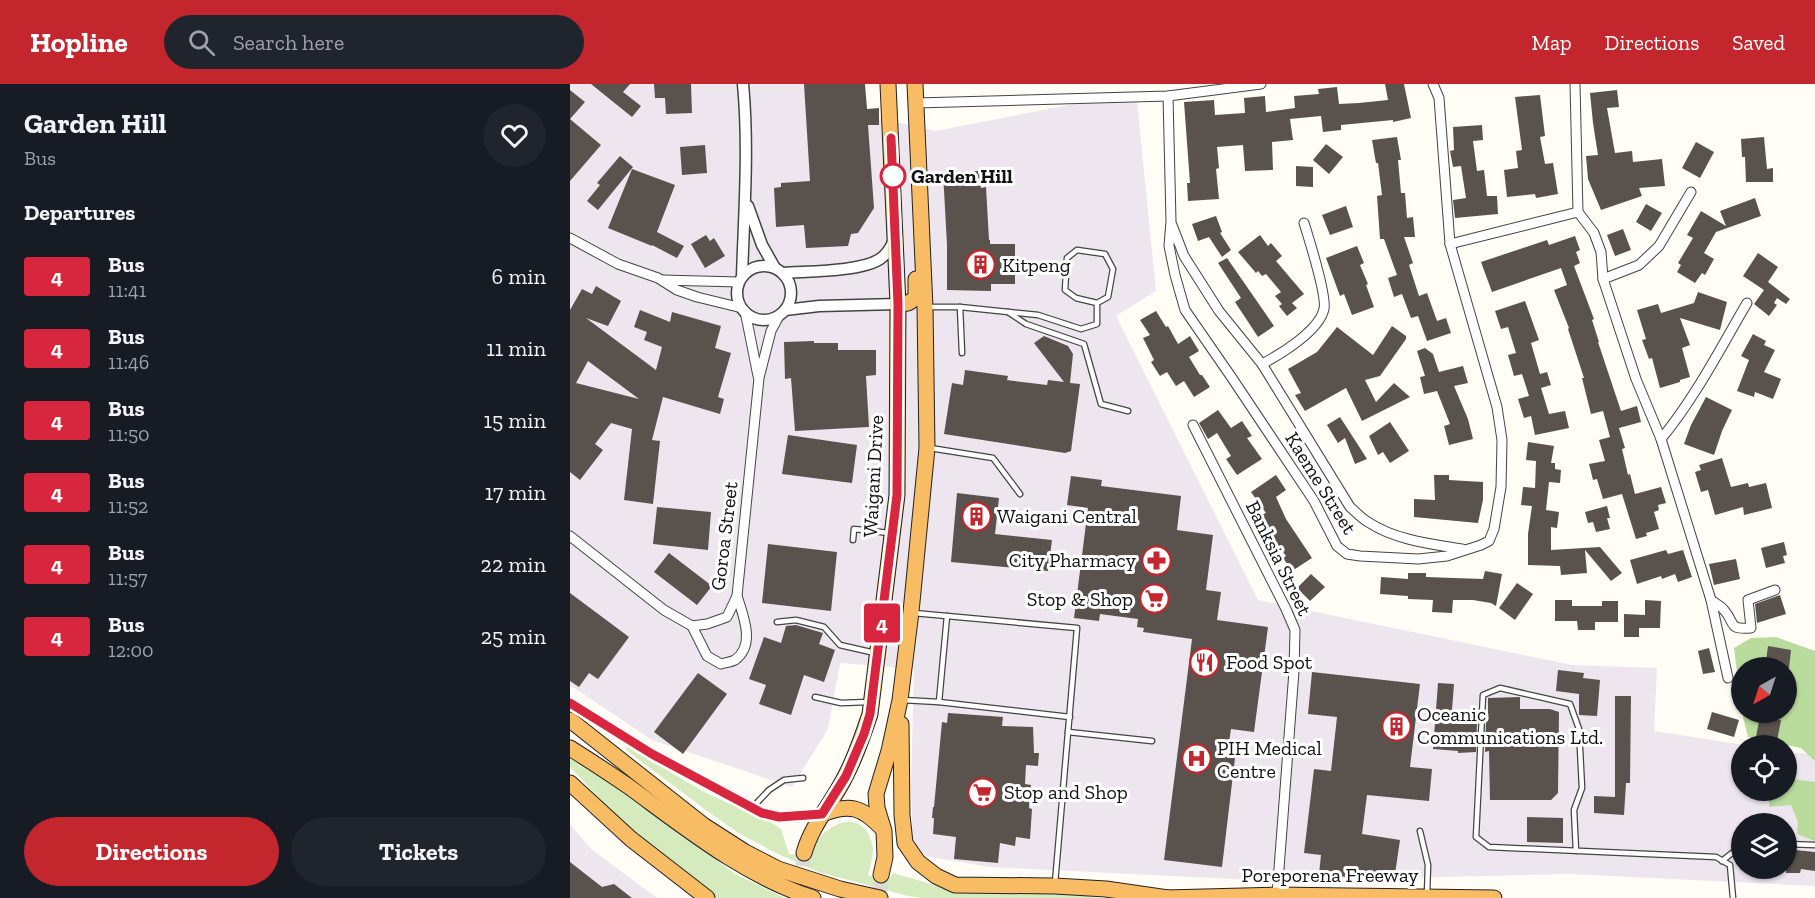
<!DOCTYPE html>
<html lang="en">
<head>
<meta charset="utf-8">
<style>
	:root { --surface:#171b24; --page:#20242c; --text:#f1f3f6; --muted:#9ea1a6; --accent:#c4262e }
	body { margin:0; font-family:"Zilla Slab",serif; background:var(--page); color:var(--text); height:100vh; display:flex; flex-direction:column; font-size:22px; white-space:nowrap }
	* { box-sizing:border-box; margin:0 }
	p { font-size:20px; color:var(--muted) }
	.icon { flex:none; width:33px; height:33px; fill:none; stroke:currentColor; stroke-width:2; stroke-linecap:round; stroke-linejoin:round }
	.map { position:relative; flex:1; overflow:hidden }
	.drawer { display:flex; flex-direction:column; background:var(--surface); width:570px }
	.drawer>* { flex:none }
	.badge { padding:0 12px; border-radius:4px; font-size:21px; line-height:39px }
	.needle { width:39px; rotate:219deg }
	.controls { position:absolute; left:1161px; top:573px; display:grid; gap:12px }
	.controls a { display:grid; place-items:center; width:66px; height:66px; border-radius:50%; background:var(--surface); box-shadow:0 2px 4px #0004; font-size:30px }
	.map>.badge { position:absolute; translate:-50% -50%; box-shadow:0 0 0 3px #fff }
	h2 { padding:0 24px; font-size:22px; line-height:54px }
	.round { display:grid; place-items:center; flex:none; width:63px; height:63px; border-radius:32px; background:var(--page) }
	.headline { display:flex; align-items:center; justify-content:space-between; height:102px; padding:0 24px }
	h1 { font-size:28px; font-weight:700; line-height:45px }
	.primary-button { display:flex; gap:12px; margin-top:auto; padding:12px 24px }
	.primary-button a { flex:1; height:69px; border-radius:36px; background:var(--accent); color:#fff; font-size:24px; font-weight:700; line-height:69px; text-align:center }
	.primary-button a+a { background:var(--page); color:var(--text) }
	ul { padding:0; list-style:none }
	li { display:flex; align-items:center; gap:18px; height:72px; padding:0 24px }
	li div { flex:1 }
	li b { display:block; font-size:22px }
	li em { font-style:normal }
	li .badge { min-width:66px; font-weight:700; text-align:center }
	header { display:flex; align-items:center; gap:36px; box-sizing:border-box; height:84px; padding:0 30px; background:var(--accent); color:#fff }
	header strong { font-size:28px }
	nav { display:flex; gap:33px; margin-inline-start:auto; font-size:21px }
	.search { width:420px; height:54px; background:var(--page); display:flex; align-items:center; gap:15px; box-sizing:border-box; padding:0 21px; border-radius:33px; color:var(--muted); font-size:22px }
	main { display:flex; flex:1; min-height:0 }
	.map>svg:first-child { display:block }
	.industrial { fill:#eee6ef; fill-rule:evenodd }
	.green { fill:#d5ebbd }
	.forest { fill:#b9dc9c }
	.building { fill:#5a524d; fill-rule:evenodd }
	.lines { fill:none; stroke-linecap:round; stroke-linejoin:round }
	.trunk-tunnel { stroke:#dbdad3; stroke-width:15; stroke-dasharray:15 8; stroke-linecap:butt }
	.service-casing { stroke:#444; stroke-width:7 }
	.minor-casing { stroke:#444; stroke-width:11 }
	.tertiary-casing { stroke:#444; stroke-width:13 }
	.trunk-casing { stroke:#222; stroke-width:17 }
	.service { stroke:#fff; stroke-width:4.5 }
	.minor { stroke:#fff; stroke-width:9 }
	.tertiary { stroke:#fff; stroke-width:10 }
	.trunk { stroke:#f7bc64; stroke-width:15 }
	.line-casing { stroke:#fff; stroke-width:14 }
	.line { stroke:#d7263d; stroke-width:9 }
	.stop-dot { fill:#fff; stroke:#d7263d; stroke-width:3 }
	.labels { text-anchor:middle; stroke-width:6; stroke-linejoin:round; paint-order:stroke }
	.stop-label { font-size:20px; font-weight:bold; fill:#111; stroke:#fff; text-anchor:start }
	.poi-label { font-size:20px; fill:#111; stroke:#fff; text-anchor:start }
	.street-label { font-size:20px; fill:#111; stroke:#fff }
</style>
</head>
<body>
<header>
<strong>Hopline</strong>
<div class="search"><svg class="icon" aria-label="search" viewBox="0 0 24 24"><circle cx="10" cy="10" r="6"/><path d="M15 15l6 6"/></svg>Search here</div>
<nav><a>Map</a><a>Directions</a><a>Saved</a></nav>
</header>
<main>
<section class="drawer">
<div class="headline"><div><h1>Garden Hill</h1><p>Bus</p></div><a class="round"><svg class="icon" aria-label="heart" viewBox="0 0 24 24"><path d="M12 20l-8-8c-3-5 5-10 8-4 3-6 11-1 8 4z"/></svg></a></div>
<h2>Departures</h2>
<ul>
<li><span class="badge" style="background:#d7263d;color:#fff">4</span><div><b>Bus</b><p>11:41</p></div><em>6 min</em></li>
<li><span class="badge" style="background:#d7263d;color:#fff">4</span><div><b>Bus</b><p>11:46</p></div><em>11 min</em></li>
<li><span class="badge" style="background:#d7263d;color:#fff">4</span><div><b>Bus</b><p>11:50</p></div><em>15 min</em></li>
<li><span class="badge" style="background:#d7263d;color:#fff">4</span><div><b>Bus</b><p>11:52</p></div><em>17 min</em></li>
<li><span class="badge" style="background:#d7263d;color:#fff">4</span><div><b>Bus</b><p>11:57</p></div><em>22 min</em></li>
<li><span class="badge" style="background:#d7263d;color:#fff">4</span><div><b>Bus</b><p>12:00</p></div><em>25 min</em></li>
</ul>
<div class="primary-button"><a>Directions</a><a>Tickets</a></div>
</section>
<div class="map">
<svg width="1245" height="814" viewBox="0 0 1245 814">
	<rect width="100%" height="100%" fill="#fffdf5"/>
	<g class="industrial">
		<path d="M0,0H279L277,27L365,47L566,8L586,207L546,232L688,516L1002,581L1087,584L1084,647L1174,661L1172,662V706H1216L1217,668L1245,670V802L1000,790L702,797L419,783L343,770L341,703L344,585L270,579L258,645L222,703L82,656L0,601ZM1172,740H1216V784H1172Z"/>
		<path d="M0,740L21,765L87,814H0Z"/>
	</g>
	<g class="green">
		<path d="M57,663L136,709L202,739L211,745L219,770L242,773C243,767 244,761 248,756C259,741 282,729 296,746C300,752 302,757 303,764C303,773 300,783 298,792L320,793L323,789L392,809L536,810L547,812L518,814H352L338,812L249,788L208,770L172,751L144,732L56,666Z"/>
		<path d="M0,667L165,790L215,814H147L142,811L55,742L0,683Z"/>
	</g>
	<g class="forest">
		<path d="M1206,553L1245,567V677L1231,664L1178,653L1172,629L1216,628V584H1172L1171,596H1168L1164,564L1181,554Z"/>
		<path d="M1217,694L1245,698V757L1227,750L1228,738L1221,721L1199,723L1200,707L1216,706Z"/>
	</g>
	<g class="building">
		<path d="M21,0H60L53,8L71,22L62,33Z"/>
		<path d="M84,0H121L122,29L96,30L95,14H85Z"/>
		<path d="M234,0H295L297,25L309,24V41H298L304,124L288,149L281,150L278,162L236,164L234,141L206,143L204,104L211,103V99L240,97Z"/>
		<path d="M815,0H834L841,34L823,38V36L771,41V46L753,48L751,32L720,35L723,56L702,58L703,86L675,87L673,61L647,63L649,84L646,85L649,115L618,117L617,99H620L614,18L644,16L645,31L675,29L674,14L695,12L696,28L725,24L724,12L749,10L748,5L767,3L769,20L789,19L818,16Z"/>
		<path d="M0,6L15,18L0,35L31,61L0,97Z"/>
		<path d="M1047,6L1049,23L1037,24L1045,69L1062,67L1063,78L1092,75L1095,102L1069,104L1072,112L1031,126L1018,95L1016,72L1028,71L1023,39L1020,9Z"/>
		<path d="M970,11L975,52L970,53L975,80L983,79L988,110L966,114L965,110L937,113L934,86L948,84L946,67L952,66L945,13Z"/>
		<path d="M912,41L913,56L903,57L907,87L914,86L917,112H927L928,130L885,134L883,116L896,114L891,82L883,83L880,67L884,66L883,43Z"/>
		<path d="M827,53L831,76H828L831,109H835L837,134L843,133L845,153H834L843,179L839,181L849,212L857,209L867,237L876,234L881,249L857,257L848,232L841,234L832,210L824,213L818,194L827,191L814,155H810L807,112L812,111L808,79H806L802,56Z"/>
		<path d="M1194,53L1197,85L1203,84V98H1176L1175,73H1172L1171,55Z"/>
		<path d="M1126,58L1144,68L1130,94L1112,84Z"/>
		<path d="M756,60L773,73L759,90L743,76Z"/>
		<path d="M135,61L137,89L112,91L110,63Z"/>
		<path d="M50,72L63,83L28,126L17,117L30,101L27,99Z"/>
		<path d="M726,82L743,83V103L726,102Z"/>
		<path d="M62,85L105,101L87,148L114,162L107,174L82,161V162L38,144Z"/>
		<path d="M409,87L411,104L416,103L419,156H420V160H445V200H421V207L377,206V161L373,88Z"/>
		<path d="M1185,114L1191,132L1146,148L1134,169L1144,175L1135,191L1132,189L1125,199L1107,188L1111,181L1108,179L1123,154L1117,151L1131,127L1156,142L1150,127Z"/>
		<path d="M1076,120L1092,129L1081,147L1066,138Z"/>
		<path d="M776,122L783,143L760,151L752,131Z"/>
		<path d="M646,132L652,148L650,149L661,166L652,173L639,153L628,157L622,140Z"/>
		<path d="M1053,145L1061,166L1045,172L1037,151Z"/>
		<path d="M136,151L140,157L144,154L155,172L135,184L121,160Z"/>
		<path d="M690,151L698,162L701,159L712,172L706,177L734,210L722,219L727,224L717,232L709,222L712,220L705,212L711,208L696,190L692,192L688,187L686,189L668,168Z"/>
		<path d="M1005,152L1010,166L1006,168L1010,179L1004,182L1024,235L1022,236L1029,258H1028L1051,327L1067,322L1071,338L1049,344L1055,364L1052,365L1058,391L1060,390L1065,410L1091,403L1096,419L1088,421L1089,426L1084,428L1089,445L1076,449L1077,452L1066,455L1052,410L1033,415L1027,395L1023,396L1019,380L1035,377L1029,356L1040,353L1033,327L1021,330L1012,294H1014L998,245L999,244L984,206L997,201L991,184L922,208L911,178L977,156L979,161Z"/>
		<path d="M787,162L794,179L790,181L798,200L796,201L804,223L782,231L774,210L770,212L756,174Z"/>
		<path d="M1188,169L1208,183L1198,198L1220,215L1216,220L1207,214L1204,219L1207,221L1199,232L1184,220L1194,206L1173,192Z"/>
		<path d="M657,174L704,242L688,253L665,218L671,214L648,179Z"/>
		<path d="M26,202L51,217L38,242L16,234L86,286L92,263L74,256L77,248L64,243L70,226L100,238L102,228L151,242L145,264L161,269L148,313L154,315L150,330L93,313L82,356L90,357L83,420L54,416L62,345L41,339L25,360L33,366L10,396L0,388V226L12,205L22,210ZM18,277L69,315L6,299Z"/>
		<path d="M1128,208L1157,218L1150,246L1110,234L1120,261L1112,264L1120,293L1110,296V298L1090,304L1082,274L1079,275L1072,256L1076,255L1067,226L1088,220L1091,229L1124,219Z"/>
		<path d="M955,217L969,256L961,259L970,290L977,288L981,301L971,304L979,330L995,327L999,344L965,351L961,332L954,334L948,315L959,312L952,290L944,292L938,271L946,269L938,243L931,245L925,227Z"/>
		<path d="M586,227L596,243L598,242L608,260L620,252L629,267L619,273L630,291H632L640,303L624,313L614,297L606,302L597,288L590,292L581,278L584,276L573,254L580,251L570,236Z"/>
		<path d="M822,242L836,252V255L810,292L795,296L806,318L824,299L840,313L792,337L776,304L735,327L725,311L731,309L718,285L747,268L767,243L803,271Z"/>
		<path d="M1183,250L1196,257L1194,261L1205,266L1194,288L1211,295L1203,315L1185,308L1184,313L1167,307L1179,276L1171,272Z"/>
		<path d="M474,252L498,262L503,270L500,299L510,300L501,367L495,369L374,350L382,299L393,301L395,286L438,292L437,296L477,301L478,296L494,298L464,259Z"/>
		<path d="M244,257V259H268V266H306V291L296,292L299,343L225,347L221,294L215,295L214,258Z"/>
		<path d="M855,264L863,270L869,288L893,282L898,299L884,302L898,335L903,355L879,361L874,342L880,340L867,307L854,310L850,293L855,292L847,267Z"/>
		<path d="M1136,313L1162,326L1152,347L1144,371L1114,360L1121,341Z"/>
		<path d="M648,326L661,344L672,337L682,352L677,354L692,375L667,391L656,375L661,372L647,349L638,355L629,339Z"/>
		<path d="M770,333L790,364L797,375L785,380L775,354L768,359L757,341Z"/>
		<path d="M820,338L839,367L820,379L813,368L808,371L799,352Z"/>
		<path d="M218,351L287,361L282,399L212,390Z"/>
		<path d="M958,358L984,362L981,379H985V385L991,386L990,399L979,398L976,426L989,428L987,444L981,443V466L1030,463L1052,489L1041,497L1015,466L1017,489L991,491L990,482L958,481V450L962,422L951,421L953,403L965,404L966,377L956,376Z"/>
		<path d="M1152,374L1161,403L1178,399L1179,403L1196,399L1202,424L1174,431L1173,423L1145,431L1138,406L1131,408L1125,388L1131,386L1129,381Z"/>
		<path d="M706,391L716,406L706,413L716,435L742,474L722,487L713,474L716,472L696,444L692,446L686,433L696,429L681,408Z"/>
		<path d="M864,391H879V396L913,398V416L908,439L844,433V415L865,416Z"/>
		<path d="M501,392L532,396L531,402L611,412L607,446L643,451L636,506L651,508L647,536L698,543L684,648L661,645L657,673L665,674L652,783L594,776L622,555L573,548L574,544L567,543L568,535L530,530L529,537L504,534L518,424L497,421Z"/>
		<path d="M387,409L429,414L425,450L482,456L478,487L381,478Z"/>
		<path d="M1037,422L1040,434H1037L1040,445L1026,448L1023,438L1018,439L1015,428Z"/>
		<path d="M87,423L141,428L138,466L83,460Z"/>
		<path d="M1214,458L1217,471L1213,472L1215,479L1196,484L1191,464Z"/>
		<path d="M198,460L267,468L261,527L192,519Z"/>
		<path d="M1096,466L1098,470L1113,466L1122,493L1108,498L1105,490L1092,495L1091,492L1067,500L1060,476Z"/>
		<path d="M99,469L142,502L127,521L84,488Z"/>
		<path d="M1166,475L1170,495L1144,501L1139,480Z"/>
		<path d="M915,487L932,490L926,522L921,519L903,516H883L882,529L862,528L863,516L838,515V512L810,510L811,493L838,495V489H856V493L913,495Z"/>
		<path d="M741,490L755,503L740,517L727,504Z"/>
		<path d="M947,499L963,510L945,536L929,524Z"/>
		<path d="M0,509L59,553L28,595L19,589L9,603L0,597Z"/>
		<path d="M1210,511L1216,530L1187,539L1185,520Z"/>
		<path d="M985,516H1002V522H1032V517H1048V538H1025V546H1008L1007,537H985Z"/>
		<path d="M1075,516L1091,517L1090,544H1069V553H1054V530L1075,531Z"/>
		<path d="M226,541L253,549L249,560L265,566L254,598L234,591L221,631L189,620L196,601L179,595L194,553L211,559L216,542Z"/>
		<path d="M1198,562L1221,566L1219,584H1195Z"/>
		<path d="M1139,564L1145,588L1133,590L1128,567Z"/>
		<path d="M988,586L1014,589L1013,594L1030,596L1027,632L1009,631V610L986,607Z"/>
		<path d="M742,588L850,600L840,683L862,685L859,717L797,711L792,750L830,756L824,797L788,791L787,794L749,790L751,771L734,769L744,685L761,687L767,633L738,630Z"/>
		<path d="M128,589L157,610L113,670L84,648Z"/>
		<path d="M868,599L884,600L881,639L907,638L906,668L888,669V667L863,665Z"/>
		<path d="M1045,612H1061L1060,699H1056L1054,731L1024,729V712L1045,713Z"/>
		<path d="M950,613V625H980L989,628L988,709L981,716H920L919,667L915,668L916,637H918V614Z"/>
		<path d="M1142,628L1169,636L1164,653L1137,645Z"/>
		<path d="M378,629L433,633L432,642L463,643L464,669H469L468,682L456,681L455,700L461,701L459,724L462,725L460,755L446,753L445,762L430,759L428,779L384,775L386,753L363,750L364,734H362L363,723H364L372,638L377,639Z"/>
		<path d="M1190,632L1211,636L1207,657L1186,653Z"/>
		<path d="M957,733L993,734V759L957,758Z"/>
		<path d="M1216,765L1245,768V787L1231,785L1230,789H1216Z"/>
		<path d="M0,778L32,803L44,800L62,814H0Z"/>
	</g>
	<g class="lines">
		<g class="trunk-tunnel">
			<path d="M231,805L234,769"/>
			<path d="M309,814L311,791"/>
		</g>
		<defs>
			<g id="service">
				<path d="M358,223H390L392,269"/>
				<path d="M390,223L468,231L511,245L527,240V219L506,214L495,206L497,174L507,166L535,170L543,185L538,213L527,219"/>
				<path d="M438,228L456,240L514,260L531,320L558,327"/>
				<path d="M360,364L423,374L450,410"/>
				<path d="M283,456L284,445L319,449"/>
				<path d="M344,529L507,544L485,799"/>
				<path d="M207,538L226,536L254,543L270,561L305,569"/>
				<path d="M245,613L271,619L298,618"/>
				<path d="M332,616L369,618L500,633"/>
				<path d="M369,618L377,532"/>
				<path d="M498,648L582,657"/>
				<path d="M182,724L199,706L214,696L233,694"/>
				<path d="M850,747L858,781L857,810"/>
				<path d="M1216,760L1245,761"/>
				<path d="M1006,767L1004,726L1012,704L1009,645L1000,620L930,604L913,611L906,753L919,763L1146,773L1160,781L1163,814"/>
				<path d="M1152,777L1167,765L1172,764"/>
			</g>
			<g id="minor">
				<path d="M1005,0L1008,128L1024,149L1031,168L1033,195L1066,295L1091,355L1141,516L1158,594"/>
				<path d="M598,12L601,137L599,162L605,191L615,226L662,294L744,417L767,462L777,470L790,472L848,475L877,472L911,461L919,457L924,445L931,403L932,356L927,323L880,160L869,14L863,0"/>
				<path d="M346,19L598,12L691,0"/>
				<path d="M602,141L614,172L649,227L692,280L780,423C786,428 791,434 798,438C825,456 861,460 892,465"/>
				<path d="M0,154L48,180L88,194L107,206L127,213L172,224"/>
				<path d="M880,160L1008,128"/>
				<path d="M1033,195L1069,181L1089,162L1121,108"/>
				<path d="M92,196L169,198"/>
				<path d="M175,227L188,292"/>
				<path d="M692,280C711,270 749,247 754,225C757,212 739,155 734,139"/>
				<path d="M623,341L716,525L725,546L724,587L707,811"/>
				<path d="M1091,355C1125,314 1150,265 1177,219"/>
				<path d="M0,452L94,526L122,542L137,540L157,533L167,512L189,294L201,247L209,232"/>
				<path d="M1141,516C1145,519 1151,522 1154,526C1166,539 1157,546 1181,544L1178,516L1205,506"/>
				<path d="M122,542L137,572L151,580C154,579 161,578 165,576C186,561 173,531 167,512"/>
			</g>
			<g id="tertiary">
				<path d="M178,122L192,161L205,184"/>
				<circle cx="194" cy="209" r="27"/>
				<path d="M213,189C237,187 290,188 310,175C316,171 321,163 324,156"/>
				<path d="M172,193C174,129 179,64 173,0"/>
				<path d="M215,226L249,222L328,220"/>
				<path d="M0,619L82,670L192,729L209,733L252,730"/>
			</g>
			<g id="trunk">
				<path d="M328,220L338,219L346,214V195"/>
				<path d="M0,636L133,741L175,768L208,785L270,805L310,814"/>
				<path d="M331,640L332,731L335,759L348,778L366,792L385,801L485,802L536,805L598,814"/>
				<path d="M0,664C19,676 39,689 58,702C117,745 173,791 243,814"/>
				<path d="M0,699L61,755L137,814"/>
				<path d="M252,730C280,719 292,723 313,745"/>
				<path d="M234,769C242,740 263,718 276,691C286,672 293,651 300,630L327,411L328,220L318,0"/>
				<path d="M311,791L315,773L314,747L307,724L306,710L319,667L330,616L341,528L357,364L355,223L345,0"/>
				<path d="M595,814L707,811L924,814"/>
			</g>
		</defs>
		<use href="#service" class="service-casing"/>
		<use href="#minor" class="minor-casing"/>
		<use href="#tertiary" class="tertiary-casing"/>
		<use href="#trunk" class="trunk-casing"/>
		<use href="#service" class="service"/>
		<use href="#minor" class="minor"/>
		<use href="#tertiary" class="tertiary"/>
		<use href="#trunk" class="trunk"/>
	</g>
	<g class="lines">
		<defs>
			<path id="line" d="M0,619L82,670L192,729L209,733L252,730L276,692L294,650L300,630L327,411L328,220L321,54"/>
		</defs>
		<use href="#line" class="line-casing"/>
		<use href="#line" class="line"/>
	</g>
	<defs>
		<symbol id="building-ring" viewBox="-11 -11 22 22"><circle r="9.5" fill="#fff" stroke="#c4262e" stroke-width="1.5"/><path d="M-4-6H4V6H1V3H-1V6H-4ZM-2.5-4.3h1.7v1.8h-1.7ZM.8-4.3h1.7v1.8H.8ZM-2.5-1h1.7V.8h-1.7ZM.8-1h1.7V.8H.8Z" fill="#c4262e"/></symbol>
		<symbol id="pharmacy-ring" viewBox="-11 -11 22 22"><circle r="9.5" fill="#fff" stroke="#c4262e" stroke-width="1.5"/><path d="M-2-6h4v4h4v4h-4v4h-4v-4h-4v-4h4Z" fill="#c4262e"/></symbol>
		<symbol id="supermarket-ring" viewBox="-11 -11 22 22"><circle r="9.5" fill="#fff" stroke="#c4262e" stroke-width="1.5"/><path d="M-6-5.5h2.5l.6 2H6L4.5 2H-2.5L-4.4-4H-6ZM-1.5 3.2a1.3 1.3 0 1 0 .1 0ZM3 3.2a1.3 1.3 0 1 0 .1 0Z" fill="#c4262e"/></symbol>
		<symbol id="restaurant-ring" viewBox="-11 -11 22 22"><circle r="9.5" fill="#fff" stroke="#c4262e" stroke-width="1.5"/><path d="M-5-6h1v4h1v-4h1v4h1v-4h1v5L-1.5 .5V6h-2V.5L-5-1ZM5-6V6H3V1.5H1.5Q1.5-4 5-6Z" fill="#c4262e"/></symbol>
		<symbol id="hospital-ring" viewBox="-11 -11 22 22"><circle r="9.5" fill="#fff" stroke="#c4262e" stroke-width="1.5"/><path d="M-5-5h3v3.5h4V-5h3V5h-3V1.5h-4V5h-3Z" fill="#c4262e"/></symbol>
	</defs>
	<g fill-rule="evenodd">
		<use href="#building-ring" x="394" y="164" width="33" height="33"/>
		<use href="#building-ring" x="390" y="416" width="33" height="33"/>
		<use href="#pharmacy-ring" x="570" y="460" width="33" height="33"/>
		<use href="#supermarket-ring" x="568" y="498" width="33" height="33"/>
		<use href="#restaurant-ring" x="618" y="562" width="33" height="33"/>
		<use href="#building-ring" x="810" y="626" width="33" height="33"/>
		<use href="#hospital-ring" x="610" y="658" width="33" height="33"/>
		<use href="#supermarket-ring" x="396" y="692" width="33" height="33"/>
	</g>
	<circle class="stop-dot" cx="323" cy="92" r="12"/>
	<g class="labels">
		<g class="stop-label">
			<text x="341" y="99">Garden Hill</text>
		</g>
		<g class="poi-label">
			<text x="432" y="188">Kitpeng</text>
			<text x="427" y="439">Waigani Central</text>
			<text x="566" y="483" text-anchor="end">City Pharmacy</text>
			<text x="563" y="522" text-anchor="end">Stop &amp; Shop</text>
			<text x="656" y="585">Food Spot</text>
			<text x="847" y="637">Oceanic<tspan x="847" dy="23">Communications Ltd.</tspan></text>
			<text x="647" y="671">PIH Medical<tspan x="647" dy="23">Centre</tspan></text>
			<text x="434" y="715">Stop and Shop</text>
		</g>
		<g class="street-label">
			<text transform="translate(303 392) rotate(-87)" y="7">Waigani Drive</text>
			<text transform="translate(751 399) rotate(58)" y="7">Kaeme Street</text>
			<text transform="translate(154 452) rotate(-83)" y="7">Goroa Street</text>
			<text transform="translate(709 474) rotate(64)" y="7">Banksia Street</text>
			<text x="760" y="798">Poreporena Freeway</text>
		</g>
	</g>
</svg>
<div class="controls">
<a><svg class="needle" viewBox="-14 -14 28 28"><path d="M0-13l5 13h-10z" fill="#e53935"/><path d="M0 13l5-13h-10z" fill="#9ea1a6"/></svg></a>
<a><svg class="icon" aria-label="locate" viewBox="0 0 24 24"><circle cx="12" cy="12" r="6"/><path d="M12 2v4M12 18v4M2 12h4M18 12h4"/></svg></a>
<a><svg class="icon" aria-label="layers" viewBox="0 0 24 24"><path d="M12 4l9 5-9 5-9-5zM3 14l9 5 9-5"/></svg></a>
</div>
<b class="badge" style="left:312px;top:539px;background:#d7263d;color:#fff">4</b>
</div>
</main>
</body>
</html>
